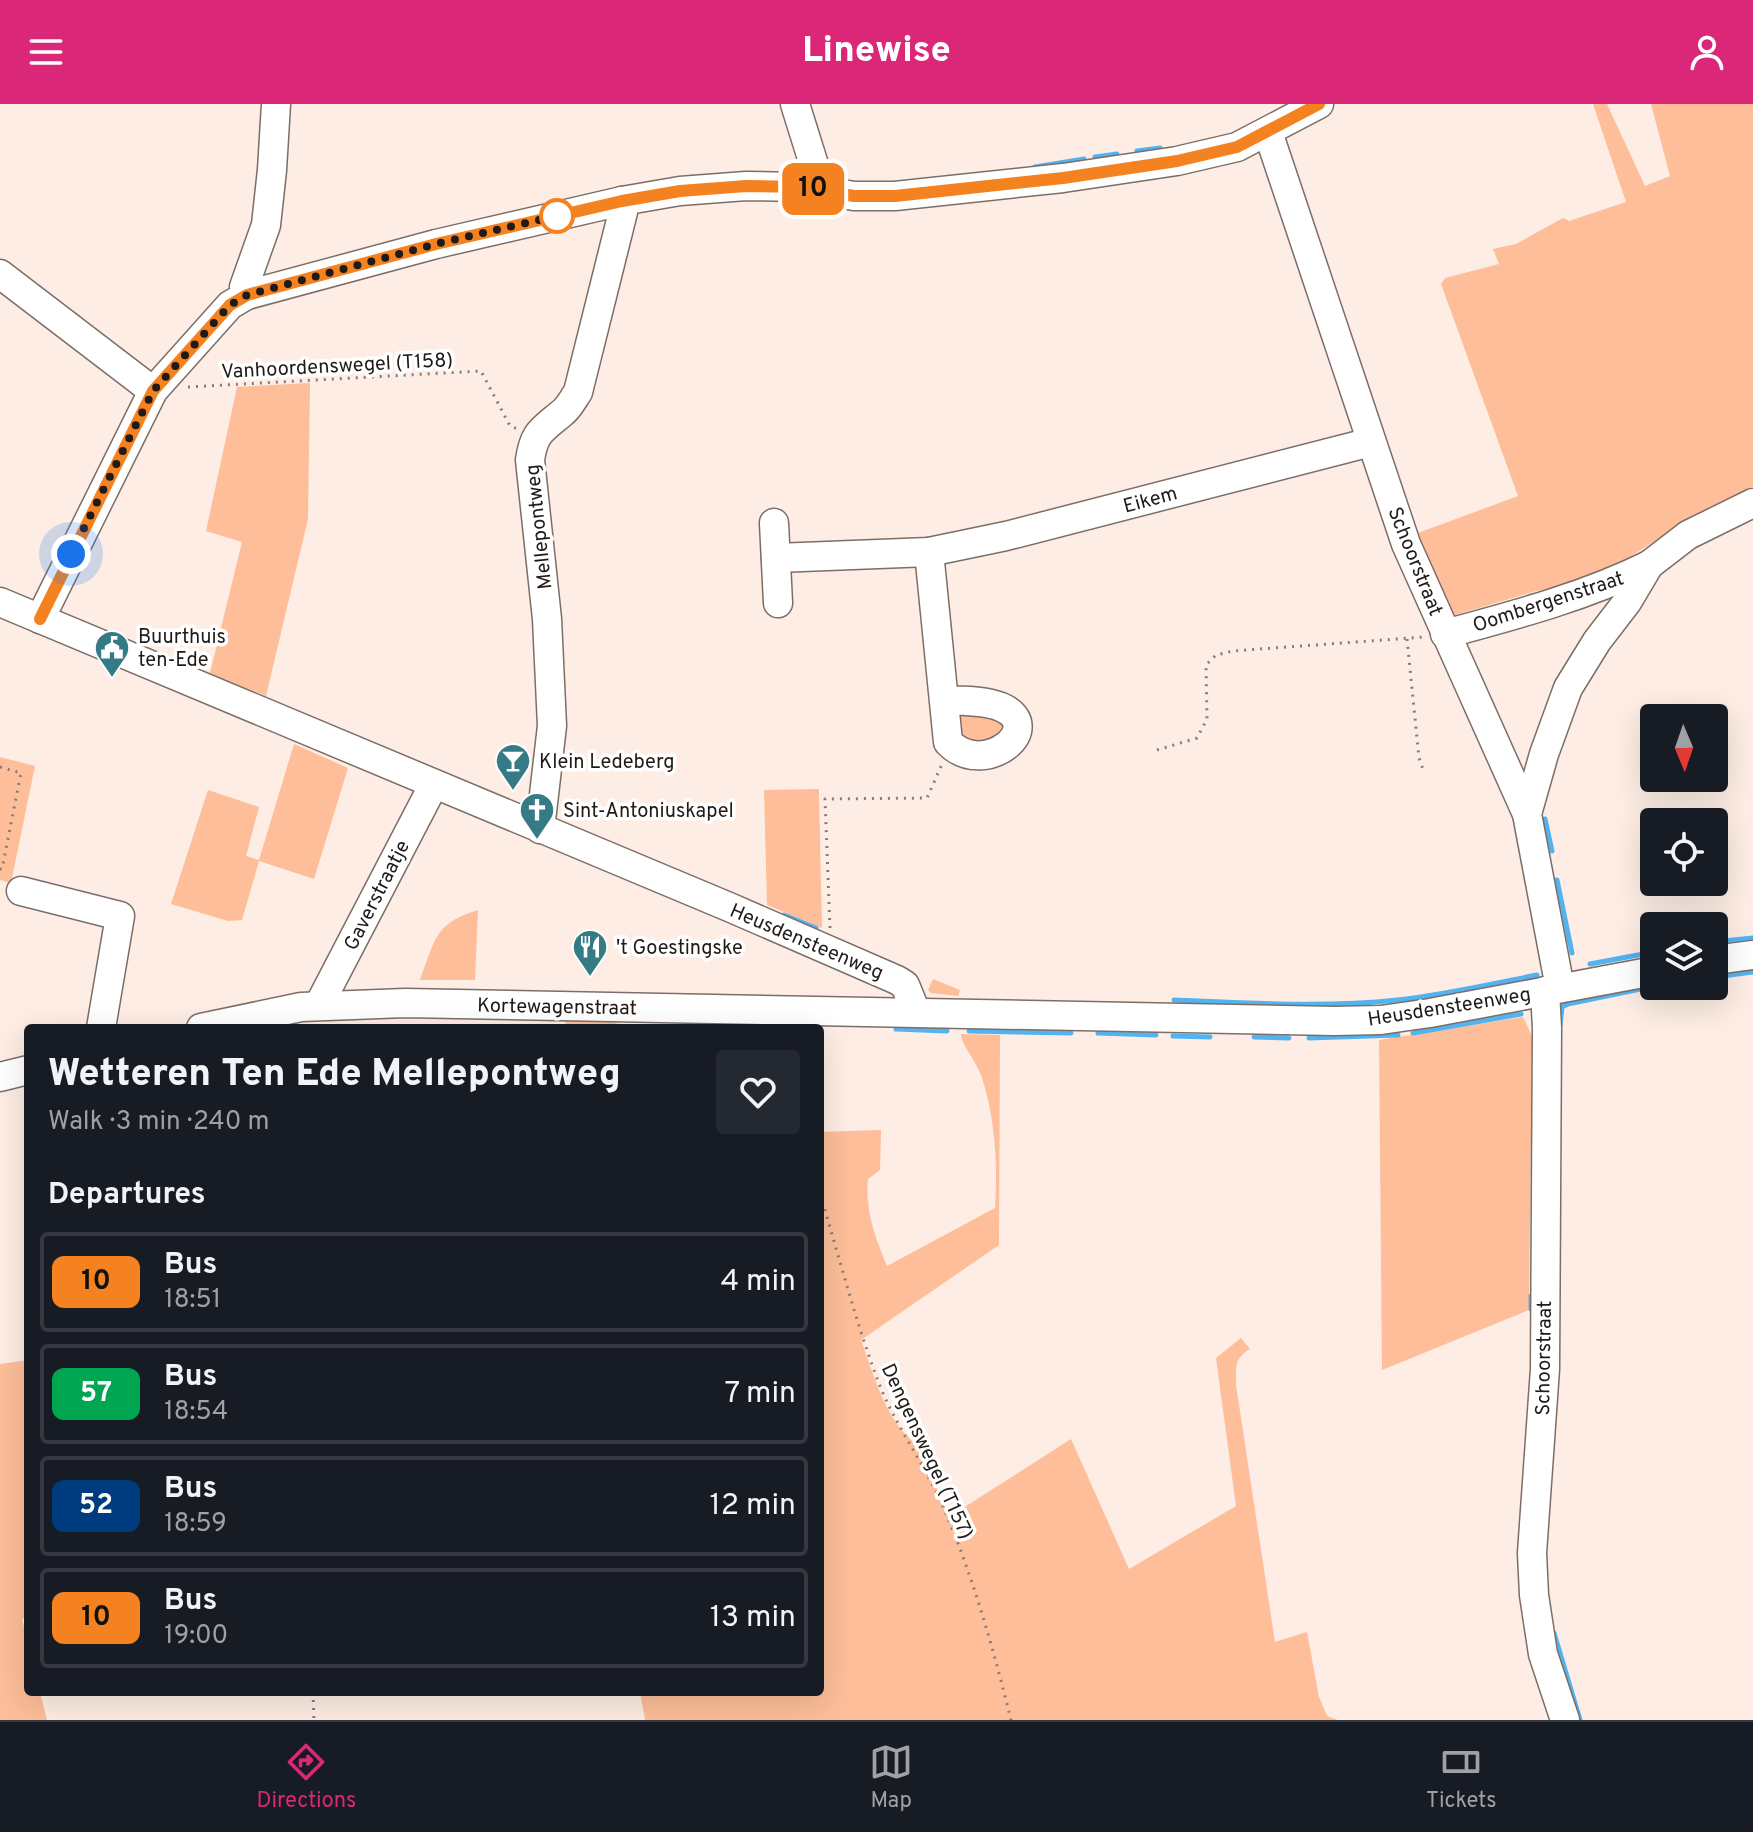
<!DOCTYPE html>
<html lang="en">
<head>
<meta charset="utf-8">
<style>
	:root { --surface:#171b24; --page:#242831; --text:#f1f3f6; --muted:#9ea1a6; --line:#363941; --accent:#db2777 }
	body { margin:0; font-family:Overpass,sans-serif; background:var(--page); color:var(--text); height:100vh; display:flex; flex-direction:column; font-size:30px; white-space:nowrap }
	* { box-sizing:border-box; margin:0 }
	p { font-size:26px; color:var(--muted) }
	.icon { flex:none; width:44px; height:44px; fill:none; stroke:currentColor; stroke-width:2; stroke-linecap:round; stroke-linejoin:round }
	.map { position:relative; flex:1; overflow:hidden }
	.drawer { position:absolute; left:24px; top:920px; width:800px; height:672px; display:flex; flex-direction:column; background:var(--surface); border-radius:8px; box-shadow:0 8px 32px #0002 }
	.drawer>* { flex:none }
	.badge { padding:0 16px; border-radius:12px; font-size:28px; line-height:52px }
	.needle { width:52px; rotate:178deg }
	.tools { position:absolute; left:1640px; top:600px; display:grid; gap:16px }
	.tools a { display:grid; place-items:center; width:88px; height:88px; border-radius:8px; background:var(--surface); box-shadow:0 8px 32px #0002; font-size:40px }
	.you { position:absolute; width:40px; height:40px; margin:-20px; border:6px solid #fff; border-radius:50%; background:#1a73e8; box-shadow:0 0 0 12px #1a73e833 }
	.map>.badge { position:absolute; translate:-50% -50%; box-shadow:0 0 0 4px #fff }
	h2 { padding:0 24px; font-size:30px; line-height:72px }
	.round { display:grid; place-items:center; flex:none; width:84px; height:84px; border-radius:8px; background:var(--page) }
	.overview { display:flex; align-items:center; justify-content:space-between; height:136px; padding:0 24px }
	h1 { font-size:38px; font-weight:800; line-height:60px }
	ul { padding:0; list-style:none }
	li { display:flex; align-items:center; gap:24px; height:100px; margin:0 16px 12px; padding:0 8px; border:4px solid var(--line); border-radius:8px }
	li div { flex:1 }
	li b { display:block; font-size:30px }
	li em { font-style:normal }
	li .badge { min-width:88px; font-weight:700; text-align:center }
	header { display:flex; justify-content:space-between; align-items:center; height:104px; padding:0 24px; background:var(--accent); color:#fff; font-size:36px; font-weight:800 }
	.menu { display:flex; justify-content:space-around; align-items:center; height:112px; border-top:2px solid var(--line); background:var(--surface); font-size:22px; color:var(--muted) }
	.menu a { display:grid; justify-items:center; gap:4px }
	.menu .active { color:var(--accent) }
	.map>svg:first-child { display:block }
	.green { fill:#fdbe99 }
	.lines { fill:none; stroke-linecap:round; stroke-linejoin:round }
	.stream { stroke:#52b3f1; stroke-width:5 }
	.minor-casing { stroke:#7c6e67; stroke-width:31 }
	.path { stroke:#877d77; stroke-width:3; stroke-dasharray:2 6; stroke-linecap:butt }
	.minor { stroke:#fff; stroke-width:28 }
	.line-casing { stroke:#fff; stroke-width:18 }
	.line { stroke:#f58220; stroke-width:12 }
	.walk { stroke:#201b18; stroke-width:8; stroke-dasharray:0 14.4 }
	.stop-dot { fill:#fff; stroke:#f58220; stroke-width:4 }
	.labels { text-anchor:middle; stroke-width:7; stroke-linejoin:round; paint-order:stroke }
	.street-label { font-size:20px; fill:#201b18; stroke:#fff }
	.poi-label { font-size:20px; fill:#201b18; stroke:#fff; text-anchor:start }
</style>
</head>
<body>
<header><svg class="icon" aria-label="menu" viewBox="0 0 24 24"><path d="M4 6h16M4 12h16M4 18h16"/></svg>Linewise<svg class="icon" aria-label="person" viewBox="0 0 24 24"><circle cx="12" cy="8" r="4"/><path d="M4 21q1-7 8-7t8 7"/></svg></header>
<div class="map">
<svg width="1753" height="1616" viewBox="0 0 1753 1616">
	<rect width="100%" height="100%" fill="#fdede4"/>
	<g class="green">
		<path d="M1593,0H1607L1645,82L1670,72L1651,0H1753V382L1674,425L1617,461L1557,484L1536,487L1455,511L1450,506L1418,429L1518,392L1441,180L1445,174L1499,160L1493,145L1516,140L1563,114L1569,117L1626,98Z"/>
		<path d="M310,279L308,415L266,592L210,569L242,438L206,427L237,283Z"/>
		<path d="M963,609L1000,611L1008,631L964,641L956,618Z"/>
		<path d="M294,640L348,664L314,775L259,757L242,816L228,817L171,800L208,686L259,703L246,752L259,756Z"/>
		<path d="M0,653L35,662L11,779L0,776Z"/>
		<path d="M819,685V692L822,824L767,801L764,686Z"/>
		<path d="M478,806L475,876H420C435,837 434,819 478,806Z"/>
		<path d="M933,875L960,886L958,892L931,889L928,886Z"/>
		<path d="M1523,913L1532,932L1529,1206L1382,1266L1379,936Z"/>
		<path d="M565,917C581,917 612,912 624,924H567Z"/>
		<path d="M961,930L1000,931L999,1141L861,1236C874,1271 886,1320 919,1342L949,1413L1071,1335L1129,1465L1236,1402L1216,1254L1241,1234L1250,1245C1234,1254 1236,1264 1236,1281L1275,1538L1307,1528L1319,1593L1327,1612L1338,1616H645L640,1588H820V1028L881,1026L880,1066L868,1075C865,1107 875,1133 887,1162L995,1104C998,1061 995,1014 982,974C978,960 961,940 961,930Z"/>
		<path d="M28,1256V1514L22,1515L28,1539V1588H40L47,1616H0V1260Z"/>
	</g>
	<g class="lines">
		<g class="stream">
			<path d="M1137,47L1160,44"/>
			<path d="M1095,53L1117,50"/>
			<path d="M1035,63L1084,55"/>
			<path d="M1545,715L1552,747"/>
			<path d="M1557,776L1572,849"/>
			<path d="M784,811L816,824"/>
			<path d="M1714,838L1753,834"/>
			<path d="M1590,860L1654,848"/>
			<path d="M1714,873L1753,868"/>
			<path d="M1174,896C1248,899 1323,904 1397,896C1444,891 1491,880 1537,871"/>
			<path d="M1560,922L1562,903L1568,900L1650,883"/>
			<path d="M896,925L947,927"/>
			<path d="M969,927L1071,929"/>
			<path d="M1098,929L1156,931"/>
			<path d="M1413,929L1521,910"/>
			<path d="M1173,932L1210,933"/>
			<path d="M1254,933L1289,934"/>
			<path d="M1309,934L1398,931"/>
			<path d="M1531,1205V1192"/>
			<path d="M1554,1529L1580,1616"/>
		</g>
		<defs>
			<g id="minor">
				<path d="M795,0L815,64V85"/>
				<path d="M1268,28L1406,440L1527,710L1560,884"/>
				<path d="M0,170L153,287"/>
				<path d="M247,191L244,183L266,121L272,66L276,0"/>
				<path d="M774,419L778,499"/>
				<path d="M929,448L948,638C984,676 1048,623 1001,603C985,596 962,597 944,596"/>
				<path d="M776,454L929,448L1006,432L1371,338"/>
				<path d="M0,498L729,803L897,876L905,881L916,908"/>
				<path d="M40,515L153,287L230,201L247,191L436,140L622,97L680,87L746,82L801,83L854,92H895L1063,74L1177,57L1237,43L1319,0"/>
				<path d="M1445,530C1515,511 1584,493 1649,461"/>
				<path d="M1527,710L1544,650L1568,584L1597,537L1627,498L1649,461L1688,431L1753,399"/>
				<path d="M540,725L552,622L547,515L530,356C534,328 542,326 562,309C569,304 573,295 578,288L623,108L622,97"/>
				<path d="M21,787L120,812L101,924"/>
				<path d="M1714,856L1753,851"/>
				<path d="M1545,887L1547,924L1545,1265L1532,1449L1534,1491L1543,1550L1565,1616"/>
				<path d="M319,901L434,680"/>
				<path d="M201,924L301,903L405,899L1334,917L1381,916L1430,909L1654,867"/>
				<path d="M0,973L28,966"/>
			</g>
		</defs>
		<use href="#minor" class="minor-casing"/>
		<g class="path">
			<path d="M188,283L481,267L510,322L518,325"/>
			<path d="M1407,535L1419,654L1424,668"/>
			<path d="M1157,646L1197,634L1207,615L1206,561L1216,551L1233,547L1424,533"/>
			<path d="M0,663L21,669L2,765H0"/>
			<path d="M830,824L825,695L927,694L942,660"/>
			<path d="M820,1090C839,1152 855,1216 878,1277C893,1317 921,1355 940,1396C971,1465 993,1543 1011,1616"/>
			<path d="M313,1588L314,1616"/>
		</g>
		<use href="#minor" class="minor"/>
	</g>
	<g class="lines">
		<defs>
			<path id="line" d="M40,515L153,287L230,201L247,191L436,140L622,97L680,87L746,82L801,83L854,92H895L1063,74L1177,57L1237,43L1319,0"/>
		</defs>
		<use href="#line" class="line-casing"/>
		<use href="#line" class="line"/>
		<path class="walk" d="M71,450L153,287L230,201L247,191L436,140L560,111L557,112"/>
	</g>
	<defs>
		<symbol id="civic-pin" viewBox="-11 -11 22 30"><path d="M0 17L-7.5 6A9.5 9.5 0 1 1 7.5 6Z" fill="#347b86" stroke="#fff"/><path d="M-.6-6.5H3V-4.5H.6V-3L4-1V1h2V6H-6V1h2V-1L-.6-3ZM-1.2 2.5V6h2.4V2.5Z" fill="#fff"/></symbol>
		<symbol id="bar-pin" viewBox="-11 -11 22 30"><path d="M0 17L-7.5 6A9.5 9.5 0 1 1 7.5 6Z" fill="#347b86" stroke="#fff"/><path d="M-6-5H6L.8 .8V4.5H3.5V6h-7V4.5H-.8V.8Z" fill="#fff"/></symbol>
		<symbol id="church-pin" viewBox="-11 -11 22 30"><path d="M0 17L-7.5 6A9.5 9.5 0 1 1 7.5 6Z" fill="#347b86" stroke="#fff"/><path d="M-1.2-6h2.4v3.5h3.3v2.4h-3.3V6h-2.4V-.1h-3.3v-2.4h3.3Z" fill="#fff"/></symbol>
		<symbol id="restaurant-pin" viewBox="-11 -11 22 30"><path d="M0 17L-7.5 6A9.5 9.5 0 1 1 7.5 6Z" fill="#347b86" stroke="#fff"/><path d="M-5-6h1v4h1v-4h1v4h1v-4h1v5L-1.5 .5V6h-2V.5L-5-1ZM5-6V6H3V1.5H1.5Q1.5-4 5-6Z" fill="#fff"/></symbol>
	</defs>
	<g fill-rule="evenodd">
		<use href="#civic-pin" x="92" y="524" width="40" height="54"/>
		<use href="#bar-pin" x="493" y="637" width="40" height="54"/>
		<use href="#church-pin" x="517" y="686" width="40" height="54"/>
		<use href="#restaurant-pin" x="570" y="823" width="40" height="54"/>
	</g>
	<circle class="stop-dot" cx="557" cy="112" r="16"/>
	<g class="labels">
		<g class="street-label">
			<text transform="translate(337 261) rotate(-3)" y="7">Vanhoordenswegel (T158)</text>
			<text transform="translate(1150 395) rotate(-15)" y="7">Eikem</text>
			<text transform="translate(538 423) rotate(-96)" y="7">Mellepontweg</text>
			<text transform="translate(1416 457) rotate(68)" y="7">Schoorstraat</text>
			<text transform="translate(1548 497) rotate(-18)" y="7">Oombergenstraat</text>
			<text transform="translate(376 791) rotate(-63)" y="7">Gaverstraatje</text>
			<text transform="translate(807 837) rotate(23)" y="7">Heusdensteenweg</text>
			<text transform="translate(557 902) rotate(1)" y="7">Kortewagenstraat</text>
			<text transform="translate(1449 902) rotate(-9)" y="7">Heusdensteenweg</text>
			<text transform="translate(1543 1254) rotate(-89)" y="7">Schoorstraat</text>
			<text transform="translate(928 1347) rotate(65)" y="7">Dengenswegel (T157)</text>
		</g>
		<g class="poi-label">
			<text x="138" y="539">Buurthuis<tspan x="138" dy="23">ten-Ede</tspan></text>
			<text x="539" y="664">Klein Ledeberg</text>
			<text x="563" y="713">Sint-Antoniuskapel</text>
			<text x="616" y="850">'t Goestingske</text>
		</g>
	</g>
</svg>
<div class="tools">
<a><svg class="needle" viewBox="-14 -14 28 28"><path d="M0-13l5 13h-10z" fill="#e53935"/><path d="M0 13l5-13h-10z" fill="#9ea1a6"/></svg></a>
<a><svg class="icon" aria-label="locate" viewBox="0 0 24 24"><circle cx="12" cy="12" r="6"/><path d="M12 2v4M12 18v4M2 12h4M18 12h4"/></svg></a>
<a><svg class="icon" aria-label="layers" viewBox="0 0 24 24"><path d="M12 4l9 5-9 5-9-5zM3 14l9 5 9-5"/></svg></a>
</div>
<div class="you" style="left:71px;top:450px"></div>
<b class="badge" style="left:813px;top:85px;background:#f58220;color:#111">10</b>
<section class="drawer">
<div class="overview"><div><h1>Wetteren Ten Ede Mellepontweg</h1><p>Walk · 3 min · 240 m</p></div><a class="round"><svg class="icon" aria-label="heart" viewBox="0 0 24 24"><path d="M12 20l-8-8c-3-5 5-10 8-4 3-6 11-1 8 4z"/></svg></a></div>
<h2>Departures</h2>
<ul>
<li><span class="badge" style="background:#f58220;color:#111">10</span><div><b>Bus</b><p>18:51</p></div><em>4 min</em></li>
<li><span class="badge" style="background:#00a651;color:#fff">57</span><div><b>Bus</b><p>18:54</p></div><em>7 min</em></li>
<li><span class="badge" style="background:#003b80;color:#fff">52</span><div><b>Bus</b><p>18:59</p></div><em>12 min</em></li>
<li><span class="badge" style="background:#f58220;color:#111">10</span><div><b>Bus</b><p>19:00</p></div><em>13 min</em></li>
</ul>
</section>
</div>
<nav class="menu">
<a class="active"><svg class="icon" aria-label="directions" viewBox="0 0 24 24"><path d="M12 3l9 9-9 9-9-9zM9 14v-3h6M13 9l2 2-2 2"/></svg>Directions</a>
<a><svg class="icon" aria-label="map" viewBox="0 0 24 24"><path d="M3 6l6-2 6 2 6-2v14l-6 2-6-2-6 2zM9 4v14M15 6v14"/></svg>Map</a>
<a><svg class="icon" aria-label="tickets" viewBox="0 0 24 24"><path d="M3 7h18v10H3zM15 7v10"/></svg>Tickets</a>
</nav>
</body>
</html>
